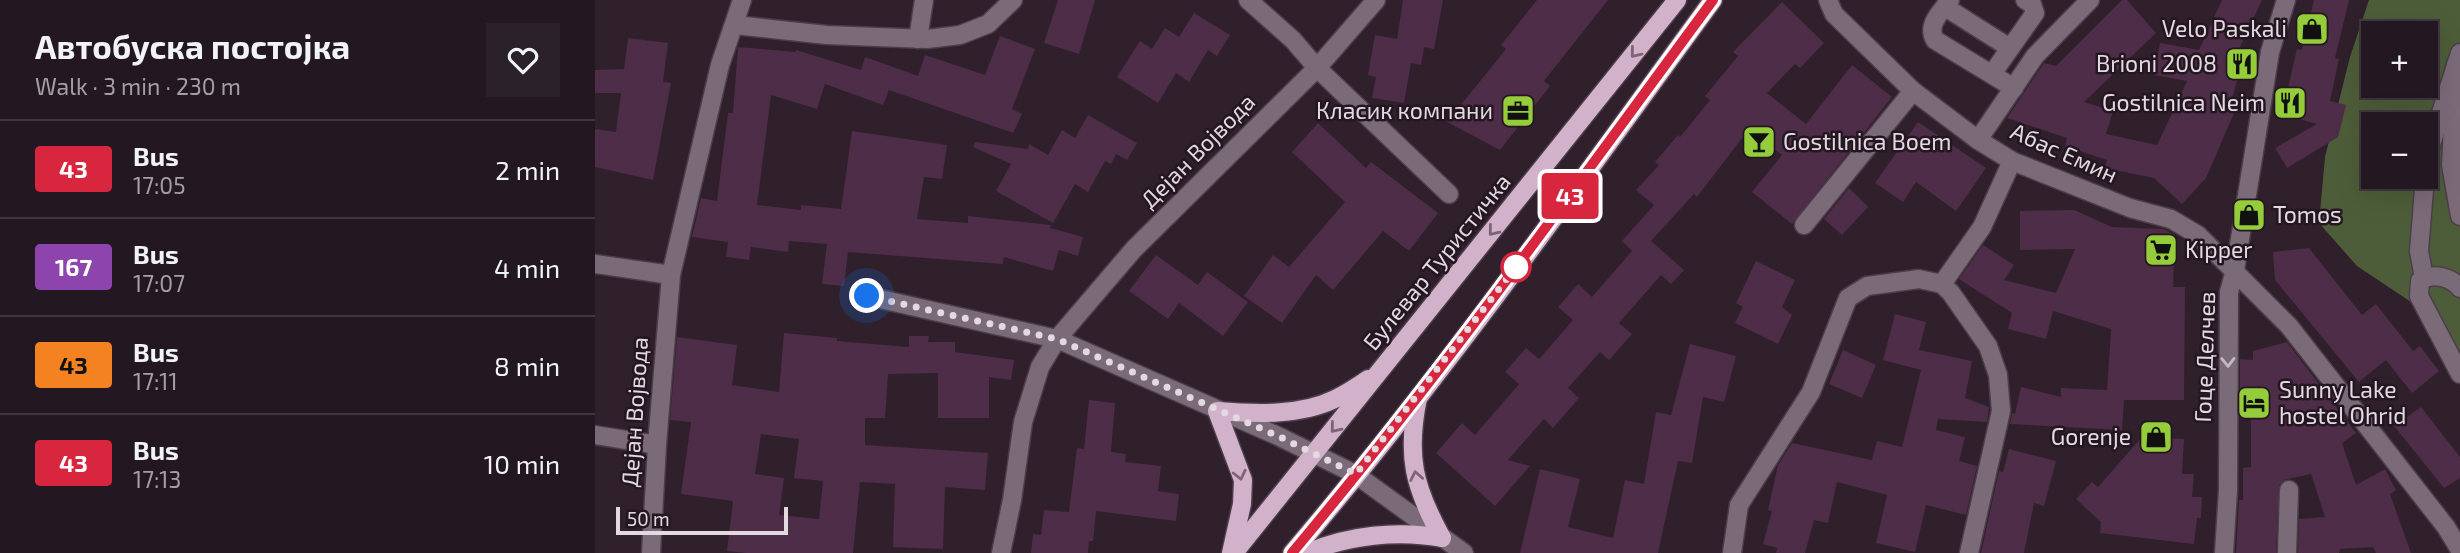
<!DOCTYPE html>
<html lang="en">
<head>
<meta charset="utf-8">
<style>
	:root { --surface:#231821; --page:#2b212a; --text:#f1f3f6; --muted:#a3a0a5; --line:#40373f }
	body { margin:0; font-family:"Exo 2",sans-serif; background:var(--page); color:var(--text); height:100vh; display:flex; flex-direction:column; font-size:26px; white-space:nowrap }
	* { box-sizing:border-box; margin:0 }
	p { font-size:23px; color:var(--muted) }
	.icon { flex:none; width:38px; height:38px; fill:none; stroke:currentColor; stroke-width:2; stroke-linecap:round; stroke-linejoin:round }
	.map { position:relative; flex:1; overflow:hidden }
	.side { display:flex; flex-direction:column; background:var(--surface); width:595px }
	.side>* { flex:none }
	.badge { padding:0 14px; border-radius:5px; font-size:24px; line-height:46px }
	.tools { position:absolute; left:1766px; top:21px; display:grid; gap:14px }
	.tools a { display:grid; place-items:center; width:77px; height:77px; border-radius:0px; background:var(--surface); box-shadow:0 7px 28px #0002,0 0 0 2px var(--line); font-size:35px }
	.scale { position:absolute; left:21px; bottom:18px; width:172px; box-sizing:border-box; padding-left:7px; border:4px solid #e3d9e0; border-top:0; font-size:19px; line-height:24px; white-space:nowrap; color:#e3d9e0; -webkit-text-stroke:5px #251722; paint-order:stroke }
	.you { position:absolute; width:35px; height:35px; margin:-18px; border:5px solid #fff; border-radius:50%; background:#1a73e8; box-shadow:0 0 0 10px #1a73e833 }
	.map>.badge { position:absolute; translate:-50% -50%; box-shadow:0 0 0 4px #fff }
	.round { display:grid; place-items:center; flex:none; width:74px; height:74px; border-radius:0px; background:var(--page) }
	.overview { display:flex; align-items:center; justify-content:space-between; height:119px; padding:0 35px }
	h1 { font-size:33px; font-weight:700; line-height:52px }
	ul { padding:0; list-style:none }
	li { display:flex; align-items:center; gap:21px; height:98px; padding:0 35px; border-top:2px solid var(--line) }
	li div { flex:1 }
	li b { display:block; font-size:26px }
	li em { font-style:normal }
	li .badge { min-width:77px; font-weight:700; text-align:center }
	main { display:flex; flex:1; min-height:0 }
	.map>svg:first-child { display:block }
	.forest { fill:#4d5d39; fill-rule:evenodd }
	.building { fill:#4d2d47; fill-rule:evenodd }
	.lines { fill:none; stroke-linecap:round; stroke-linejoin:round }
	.minor-casing { stroke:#4c3e49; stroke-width:21 }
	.major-casing { stroke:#4c3e49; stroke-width:21 }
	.minor { stroke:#7b6b78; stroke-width:18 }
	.major { stroke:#d2b1ca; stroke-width:18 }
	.oneway { stroke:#7c6476 }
	.oneway2 { stroke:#c4b8c1 }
	.line-casing { stroke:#fff; stroke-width:16 }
	.line { stroke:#d7263d; stroke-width:10 }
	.walk { stroke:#e3d9e0; stroke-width:7; stroke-dasharray:0 12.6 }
	.stop-dot { fill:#fff; stroke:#d7263d; stroke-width:3.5 }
	.labels { text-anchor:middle; stroke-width:5; stroke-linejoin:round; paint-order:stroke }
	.poi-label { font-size:23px; fill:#e3d9e0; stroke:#251722; text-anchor:end }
	.street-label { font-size:23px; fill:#e3d9e0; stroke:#251722 }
</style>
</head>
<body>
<main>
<section class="side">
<div class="overview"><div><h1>Автобуска постојка</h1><p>Walk · 3 min · 230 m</p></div><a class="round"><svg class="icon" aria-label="heart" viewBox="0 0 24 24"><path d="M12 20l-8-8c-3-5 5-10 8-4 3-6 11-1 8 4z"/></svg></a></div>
<ul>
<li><span class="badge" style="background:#d7263d;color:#fff">43</span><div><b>Bus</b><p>17:05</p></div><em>2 min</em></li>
<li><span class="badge" style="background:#8e44ad;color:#fff">167</span><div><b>Bus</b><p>17:07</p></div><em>4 min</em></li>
<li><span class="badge" style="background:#f58220;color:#111">43</span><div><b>Bus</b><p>17:11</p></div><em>8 min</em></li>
<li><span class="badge" style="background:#d7263d;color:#fff">43</span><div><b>Bus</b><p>17:13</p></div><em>10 min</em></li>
</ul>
</section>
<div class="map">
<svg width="1865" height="553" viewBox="0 0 1865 553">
	<rect width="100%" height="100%" fill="#2f202c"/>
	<path class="forest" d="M1774,0H1865V355L1816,302L1762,266L1724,223L1730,157L1755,57ZM1778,33H1830V86H1778ZM1778,124H1830V177H1778Z"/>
	<g class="building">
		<path d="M463,0H500L484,54L449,43Z"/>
		<path d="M808,0H848L839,49L829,47L826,65L816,63L809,103L777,98L781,77L773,75L780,35L802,39Z"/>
		<path d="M942,0H1013L949,81L955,86L905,150L852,122L911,49L906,45Z"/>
		<path d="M1527,0H1532L1561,33L1489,102L1518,111L1511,134L1562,145L1592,81L1559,75L1565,43L1604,50L1627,0H1667L1644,49L1650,51L1636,103L1643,104L1611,178L1587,204L1559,178L1510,168L1512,160L1470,146L1472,138L1412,118L1449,63L1461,66Z"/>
		<path d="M1719,0H1754L1740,58L1744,59L1735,101L1751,105L1743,137L1692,168L1680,148L1722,124L1687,114L1702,49L1707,50Z"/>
		<path d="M1187,2L1229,43L1205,68L1200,64L1172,93L1211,124L1257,65L1297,97L1197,224L1157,192L1187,155L1154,129L1102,197L1099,194L1056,241L1089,270L1076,284L1066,275L1024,323L1037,334L1014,360L1005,352L973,388L984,398L958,428L949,419L913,460L935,466L900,506L841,453L867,423L880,435L924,384L910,372L931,348L944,359L978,320L963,307L983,284L997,297L1037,251L1027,241L1059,205L1041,190L1064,165L1060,162L1083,135L1085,137L1115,100L1110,96L1143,56L1138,52Z"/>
		<path d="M599,13L635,35L622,56L613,50L594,82L581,73L563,103L522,77L545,41L557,49L570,28L584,37Z"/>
		<path d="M405,36L440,49L417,109L427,114L418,133L294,90L288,105L230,84L222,109L176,95L162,205L206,210V205L246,209L257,131L352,145L347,179L329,177L322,219L373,223V216L456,225L455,228L488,237L483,256L464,250L458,271L409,257L408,264L253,252L249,286L227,284L232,244L194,241L193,252L156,247L154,260L131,257L133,242L97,237L106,198L122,201L133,113H138L143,47L201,52V50L266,70L270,57L323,76L330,55L390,75Z"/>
		<path d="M33,38L73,43L68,82L76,83L58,180L0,167V129L21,132L26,93H0V70L29,69Z"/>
		<path d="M493,115L542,143L532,160L521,154L516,164L510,161L493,192L480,184L458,223L401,191L416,164L378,147L380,142L433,149L434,144L453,155L467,130L480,138Z"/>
		<path d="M1323,122L1391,168L1361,211L1321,182L1308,202L1280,183Z"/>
		<path d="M723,123L771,168L776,162L843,213L814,251L788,231L738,290L721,275L687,323L649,296L678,255L694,267L750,202L697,152Z"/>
		<path d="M1254,188L1273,207L1247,235L1229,219Z"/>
		<path d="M1479,210L1517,227L1568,229L1580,235L1578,287H1590L1589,400H1529L1527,430L1415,424L1417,413L1420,414L1426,387L1466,397V388L1512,390L1516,329L1458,311L1451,339L1413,329L1417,313L1364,279L1388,245L1419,265L1409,280L1461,293L1480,249L1425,250V211Z"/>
		<path d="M1714,248L1767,315L1781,304L1818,351L1825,346L1844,371L1817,393L1791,360L1764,382L1680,280L1678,252Z"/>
		<path d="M561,255L603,285L612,272L653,302L628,336L584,303L573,319L534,291Z"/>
		<path d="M1161,261L1200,280L1187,307L1197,315L1183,344L1140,323L1148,307L1141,303Z"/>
		<path d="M1300,314L1331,322L1324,350L1377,361L1370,398L1394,407L1392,422L1343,419L1341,430L1370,437L1364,461L1382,466L1371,515L1331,505L1320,552L1281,543L1292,495L1242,482L1233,523L1219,520L1210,553H1181L1182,548L1168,544L1177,511L1173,510L1183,465L1197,443L1277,460L1282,441L1307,447L1326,370L1288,360Z"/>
		<path d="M189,333L242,338V341L314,347V336H334L333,342H360V352L419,360L416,380L394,377V418H343V373L293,374L290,418H270V445L393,453L390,490L350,487L348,549L298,547L300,484L265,482L258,553H151L132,551L138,501L86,494L96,422L75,420L82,337L142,345L137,385L184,392ZM166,434L204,439L199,478L228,481L224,519L184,515L189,478L160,474Z"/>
		<path d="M1692,342L1761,433L1747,443L1761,485L1790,469L1801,490L1795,494L1816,553H1781L1778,547L1745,549L1744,553H1703L1704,519L1730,517L1716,474L1689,480L1684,485L1681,553H1641L1644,500H1648V468L1656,467V418H1645V359L1658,360V351Z"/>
		<path d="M1095,344L1141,356L1129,402L1108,397L1097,463L1083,461L1063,553H925L945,469L985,479L973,527L1018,538L1030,480L1049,484L1061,412L1076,415Z"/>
		<path d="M1248,350L1281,365L1267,398L1234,384Z"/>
		<path d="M494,400L520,403L516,452L531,454L530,462L566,466L563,491L584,494L581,521L501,511L498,541H494L493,553H436L438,534L446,535L449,510L474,512L482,448L489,449Z"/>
		<path d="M1826,407L1865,457V478L1849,488L1799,426Z"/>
		<path d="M1547,437L1589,439L1587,474H1599L1597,497H1607L1606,518H1602L1599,544L1505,533L1506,522L1481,499L1497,482L1503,487Z"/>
		<path d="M1414,449L1461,461L1449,506L1439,503L1429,553H1386L1404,471L1408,472Z"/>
	</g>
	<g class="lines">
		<defs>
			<g id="minor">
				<path d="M653,0L698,40L722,68L854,194"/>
				<path d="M1233,0L1239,14L1318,91L1383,140L1417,161L1535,208L1576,219L1603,235L1694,326L1851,527L1865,550"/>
				<path d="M1355,0C1346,12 1331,25 1340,40L1419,88"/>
				<path d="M1350,7L1415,48"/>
				<path d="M140,25L232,35L332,39L365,35L393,24L418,0"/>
				<path d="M323,39L329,0"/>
				<path d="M1861,65L1856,165L1865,216"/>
				<path d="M1397,74L1440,13L1437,4L1430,0"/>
				<path d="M1383,140L1440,56L1495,0"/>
				<path d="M1830,171L1832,157L1865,53"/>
				<path d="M1209,225L1318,91"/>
				<path d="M0,264L76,275"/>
				<path d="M1829,278L1824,251L1830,177"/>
				<path d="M1347,284L1387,227L1417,161"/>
				<path d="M1865,288C1856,277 1838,272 1825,281L1824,296L1865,374"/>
				<path d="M272,296L462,339L683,436L760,474L869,553"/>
				<path d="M0,435L62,445"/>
				<path d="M56,553L62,445L76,275L125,65L147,0"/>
				<path d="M406,553L417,500L428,422L445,367L462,339L539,249L722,68L781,0"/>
				<path d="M1137,553L1144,505L1216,392L1253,298L1272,286L1324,279L1347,284L1356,293L1393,346L1403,375L1406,411L1374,553"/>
				<path d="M1629,553L1633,490L1634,292L1640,270L1675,52L1691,0"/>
				<path d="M1692,553L1694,490"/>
			</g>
			<g id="major">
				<path d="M823,398C811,456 819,487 847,538"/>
				<path d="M636,553L647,504L648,480L622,411C660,414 705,416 740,399C752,393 763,386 773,379"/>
				<path d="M639,553L1082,0"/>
				<path d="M697,553C847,377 982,186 1118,0"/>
				<path d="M712,553C753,535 803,530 847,538"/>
			</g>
		</defs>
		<use href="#minor" class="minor-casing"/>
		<use href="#major" class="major-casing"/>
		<use href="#minor" class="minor"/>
		<use href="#major" class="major"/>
	</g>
	<defs><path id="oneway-chevron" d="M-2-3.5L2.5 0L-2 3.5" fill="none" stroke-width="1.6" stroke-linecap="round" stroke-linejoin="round" transform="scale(1.75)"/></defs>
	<g class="oneway">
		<use href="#oneway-chevron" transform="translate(1040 53) rotate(129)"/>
		<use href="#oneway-chevron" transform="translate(898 231) rotate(129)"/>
		<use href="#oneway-chevron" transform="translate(740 428) rotate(129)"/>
		<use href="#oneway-chevron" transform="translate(645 475) rotate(77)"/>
		<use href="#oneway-chevron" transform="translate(821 476) rotate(-101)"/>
	</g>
	<use class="oneway2" href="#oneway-chevron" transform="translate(1633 362) rotate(89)"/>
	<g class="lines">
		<defs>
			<path id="line" d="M697,553C846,375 981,186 1118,0"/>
		</defs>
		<use href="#line" class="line-casing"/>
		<use href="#line" class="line"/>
		<path class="walk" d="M272,296L462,339L683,436L761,474L921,267"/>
	</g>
	<defs>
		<symbol id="shop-square" viewBox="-11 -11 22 22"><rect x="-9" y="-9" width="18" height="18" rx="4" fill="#95cc3a" stroke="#251722"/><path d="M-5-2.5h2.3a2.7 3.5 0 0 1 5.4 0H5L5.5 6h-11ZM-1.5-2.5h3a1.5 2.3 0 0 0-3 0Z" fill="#111"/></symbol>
		<symbol id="restaurant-square" viewBox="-11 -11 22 22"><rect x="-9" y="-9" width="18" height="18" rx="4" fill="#95cc3a" stroke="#251722"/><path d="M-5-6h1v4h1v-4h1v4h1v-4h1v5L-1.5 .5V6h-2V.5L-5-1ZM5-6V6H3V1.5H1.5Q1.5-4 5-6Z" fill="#111"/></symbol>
		<symbol id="office-square" viewBox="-11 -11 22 22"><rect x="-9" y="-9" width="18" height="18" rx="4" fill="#95cc3a" stroke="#251722"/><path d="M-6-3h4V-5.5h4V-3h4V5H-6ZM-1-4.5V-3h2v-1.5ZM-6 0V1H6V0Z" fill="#111"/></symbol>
		<symbol id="bar-square" viewBox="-11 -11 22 22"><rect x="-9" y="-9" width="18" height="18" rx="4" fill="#95cc3a" stroke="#251722"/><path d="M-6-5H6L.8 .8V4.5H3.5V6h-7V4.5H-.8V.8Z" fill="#111"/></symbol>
		<symbol id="supermarket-square" viewBox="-11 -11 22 22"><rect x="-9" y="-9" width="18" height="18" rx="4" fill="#95cc3a" stroke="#251722"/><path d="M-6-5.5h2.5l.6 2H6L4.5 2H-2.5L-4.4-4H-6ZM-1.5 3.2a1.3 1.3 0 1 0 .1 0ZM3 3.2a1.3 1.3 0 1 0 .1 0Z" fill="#111"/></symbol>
		<symbol id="hotel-square" viewBox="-11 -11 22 22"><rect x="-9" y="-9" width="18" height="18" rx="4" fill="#95cc3a" stroke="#251722"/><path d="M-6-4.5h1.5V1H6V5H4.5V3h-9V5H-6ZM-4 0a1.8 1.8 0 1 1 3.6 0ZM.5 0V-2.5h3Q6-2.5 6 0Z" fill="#111"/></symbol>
	</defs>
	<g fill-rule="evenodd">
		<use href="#shop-square" x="1698" y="10" width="38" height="38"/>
		<use href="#restaurant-square" x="1628" y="45" width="38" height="38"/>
		<use href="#restaurant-square" x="1676" y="84" width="38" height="38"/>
		<use href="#office-square" x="904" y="92" width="38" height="38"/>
		<use href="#bar-square" x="1145" y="123" width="38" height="38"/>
		<use href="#shop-square" x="1635" y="196" width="38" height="38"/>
		<use href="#supermarket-square" x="1547" y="231" width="38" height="38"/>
		<use href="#hotel-square" x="1640" y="384" width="38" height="38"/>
		<use href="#shop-square" x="1542" y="418" width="38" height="38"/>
	</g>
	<circle class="stop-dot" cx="921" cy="267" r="14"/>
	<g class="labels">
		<g class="poi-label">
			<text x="1692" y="37">Velo Paskali</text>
			<text x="1622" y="72">Brioni 2008</text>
			<text x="1670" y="111">Gostilnica Neim</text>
			<text x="898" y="119">Класик компани</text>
			<text x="1188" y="150" text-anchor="start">Gostilnica Boem</text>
			<text x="1678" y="223" text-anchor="start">Tomos</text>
			<text x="1590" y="258" text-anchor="start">Kipper</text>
			<text x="1684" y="398" text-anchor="start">Sunny Lake<tspan x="1684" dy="26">hostel Ohrid</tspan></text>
			<text x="1536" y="445">Gorenje</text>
		</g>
		<g class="street-label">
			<text transform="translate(603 151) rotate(-45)" y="8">Дејан Војвода</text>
			<text transform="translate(1469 153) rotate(24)" y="8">Абас Емин</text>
			<text transform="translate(842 262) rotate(-51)" y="8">Булевар Туристичка</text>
			<text transform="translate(1610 357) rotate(-88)" y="8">Гоце Делчев</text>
			<text transform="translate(40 412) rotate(-86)" y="8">Дејан Војвода</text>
		</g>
	</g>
</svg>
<div class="tools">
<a>+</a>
<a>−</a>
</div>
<div class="scale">50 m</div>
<div class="you" style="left:272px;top:296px"></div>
<b class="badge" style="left:975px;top:196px;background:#d7263d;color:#fff">43</b>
</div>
</main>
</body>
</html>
